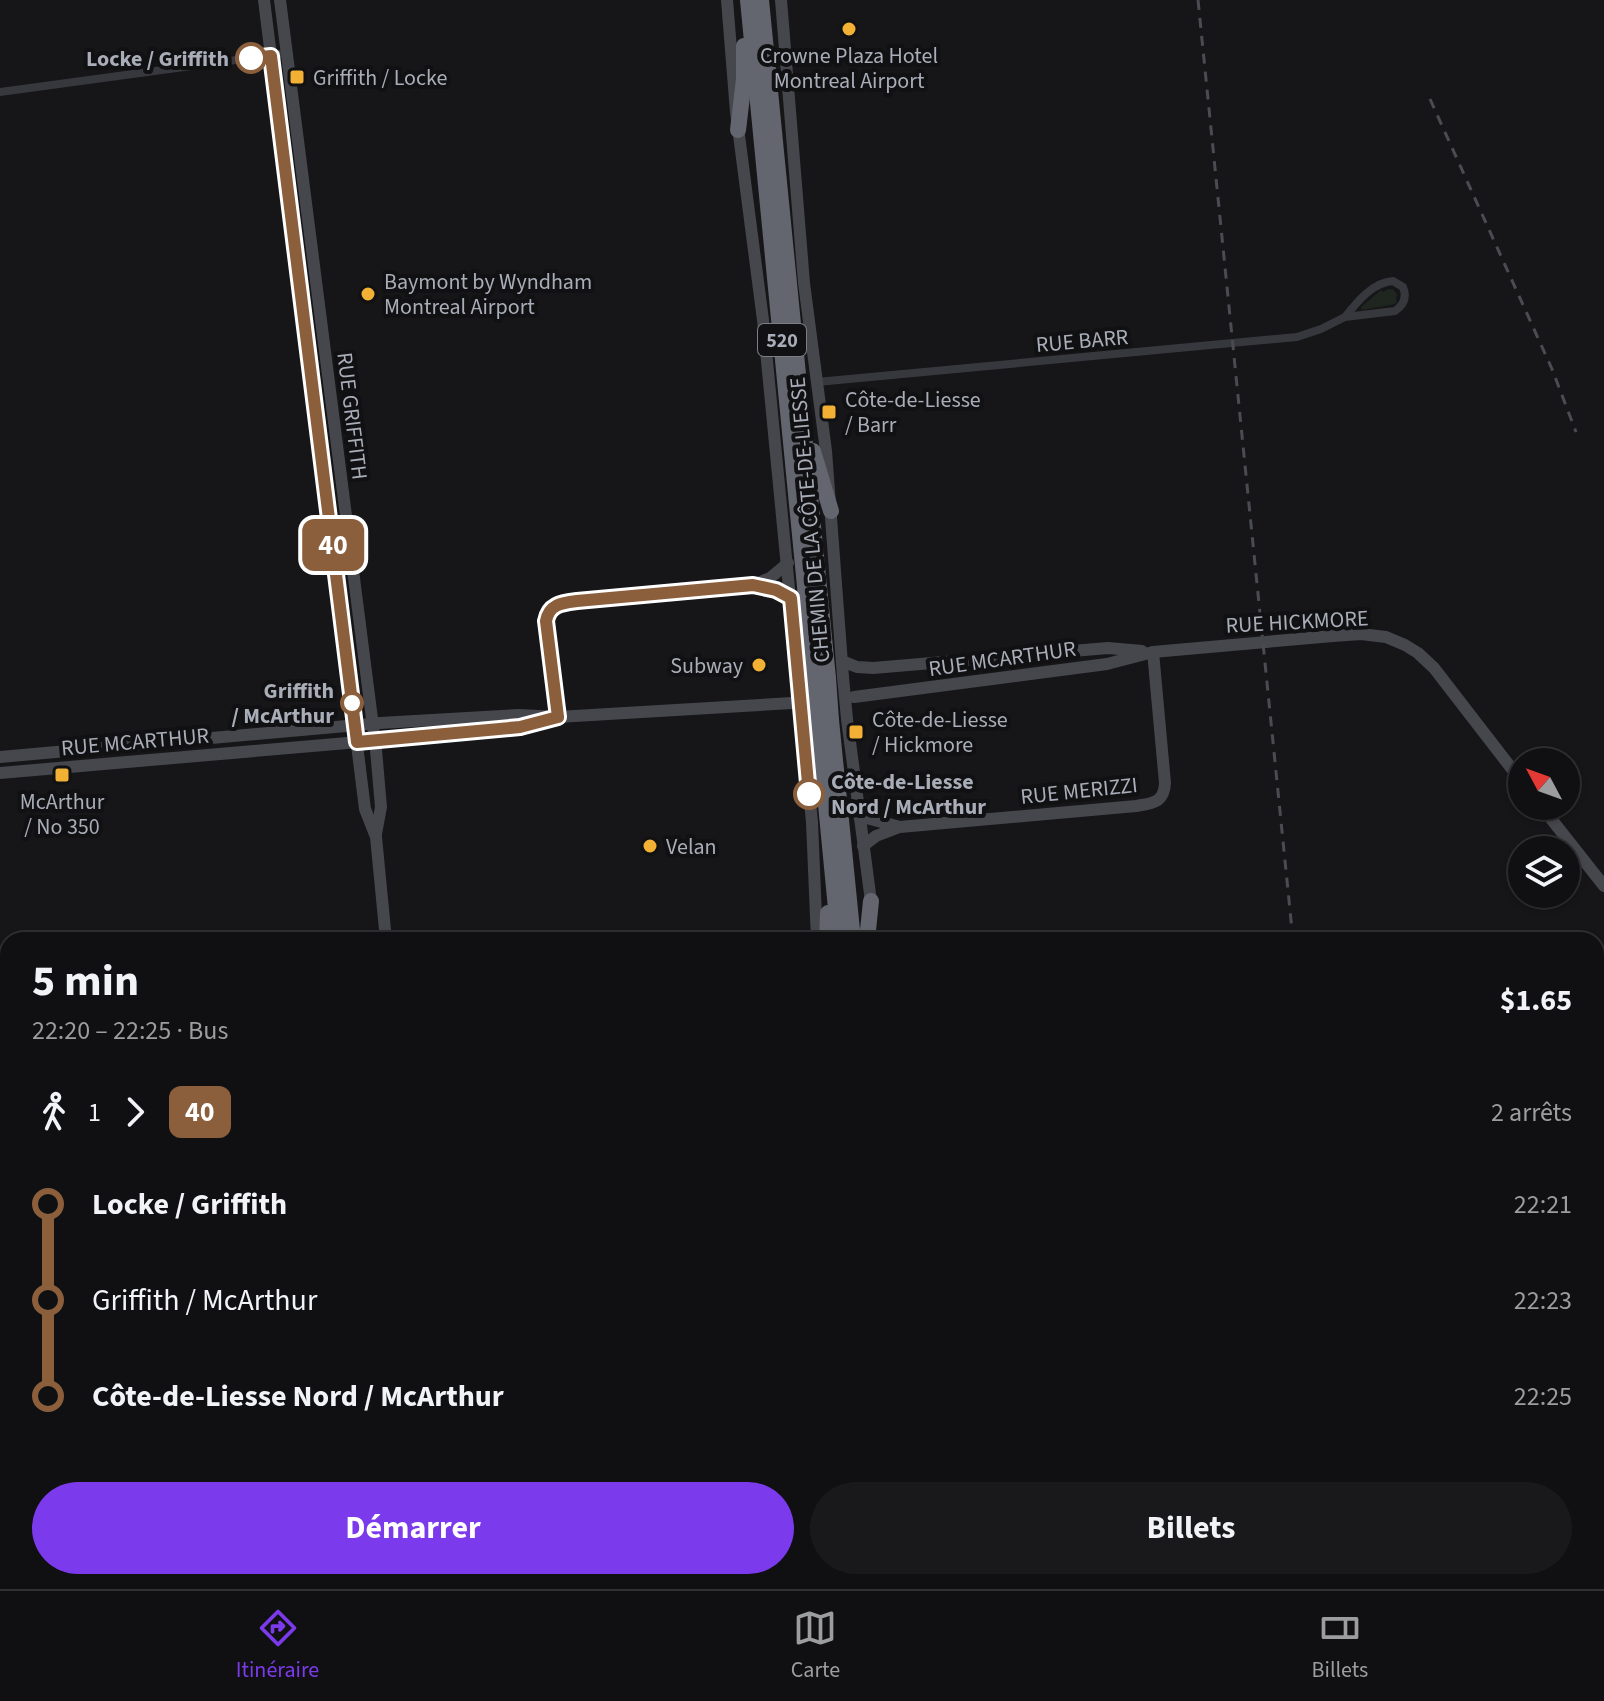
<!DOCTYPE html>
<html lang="fr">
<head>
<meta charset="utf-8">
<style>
	:root { --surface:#101012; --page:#19191b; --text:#f1f3f6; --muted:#9c9d9f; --line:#303032; --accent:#7c3aed }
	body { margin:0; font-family:"Source Sans 3",sans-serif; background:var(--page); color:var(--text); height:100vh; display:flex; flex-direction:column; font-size:30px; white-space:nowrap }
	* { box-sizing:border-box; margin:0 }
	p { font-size:26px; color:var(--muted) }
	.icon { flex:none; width:44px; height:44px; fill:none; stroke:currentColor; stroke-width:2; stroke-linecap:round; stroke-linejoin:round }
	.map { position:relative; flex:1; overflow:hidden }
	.panel { position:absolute; left:0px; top:932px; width:1604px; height:658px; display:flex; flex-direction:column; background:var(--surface); border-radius:24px 24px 0 0; box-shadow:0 2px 6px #0004,0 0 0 2px var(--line) }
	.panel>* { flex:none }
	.badge { padding:0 16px; border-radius:12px; font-size:28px; line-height:52px }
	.needle { width:52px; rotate:311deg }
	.tools { position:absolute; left:1508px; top:748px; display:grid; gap:16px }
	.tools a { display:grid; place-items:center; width:72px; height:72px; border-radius:50%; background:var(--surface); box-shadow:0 2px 6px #0004,0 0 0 2px var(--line); font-size:40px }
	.map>.badge { position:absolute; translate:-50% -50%; box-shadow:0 0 0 4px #fff }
	.legs { display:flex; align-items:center; gap:12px; height:88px; padding:0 32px; font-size:26px }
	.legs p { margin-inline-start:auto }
	.summary { display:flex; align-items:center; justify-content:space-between; height:136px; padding:0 32px }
	h1 { font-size:44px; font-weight:700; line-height:60px }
	.action { display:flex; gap:16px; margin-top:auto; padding:16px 32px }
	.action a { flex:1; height:92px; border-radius:48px; background:var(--accent); color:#fff; font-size:32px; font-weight:700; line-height:92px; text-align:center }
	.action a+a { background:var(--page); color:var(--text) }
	ul { padding:0 32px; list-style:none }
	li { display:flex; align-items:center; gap:28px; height:96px; font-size:30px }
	li i { display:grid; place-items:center; width:12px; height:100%; margin:0 10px; background:currentColor }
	li i::after { content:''; width:20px; height:20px; margin:-10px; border:6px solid; border-radius:50%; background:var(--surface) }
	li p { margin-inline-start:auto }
	li:first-child i { background:linear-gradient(#0000 50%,currentColor 0) }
	li:last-child i { background:linear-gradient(currentColor 50%,#0000 0) }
	.tab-bar { display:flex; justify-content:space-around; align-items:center; height:112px; border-top:2px solid var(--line); background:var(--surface); font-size:22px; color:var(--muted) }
	.tab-bar a { display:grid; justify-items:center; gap:4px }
	.tab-bar .active { color:var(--accent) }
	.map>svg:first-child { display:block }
	.grass { fill:#1e261f }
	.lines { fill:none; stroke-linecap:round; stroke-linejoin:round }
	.street { stroke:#37383d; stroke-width:8 }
	.secondary { stroke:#45474d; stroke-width:12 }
	.highway { stroke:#63666e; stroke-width:16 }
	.rail { stroke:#4a4c52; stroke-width:3; stroke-dasharray:10 8; stroke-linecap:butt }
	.secondary-bridge { stroke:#45474d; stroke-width:12 }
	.highway-bridge { stroke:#63666e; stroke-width:16 }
	.line-1-casing { stroke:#fff; stroke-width:18 }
	.line-1 { stroke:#8b5e3c; stroke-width:12 }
	.poi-dot { fill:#f2b134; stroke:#111113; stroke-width:3 }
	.stop-1-dot { fill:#fff; stroke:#8b5e3c; stroke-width:4 }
	.labels { text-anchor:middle; stroke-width:8; stroke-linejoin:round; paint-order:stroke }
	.shield { fill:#111113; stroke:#7b7e86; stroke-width:2 }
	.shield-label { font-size:20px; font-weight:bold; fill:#a8adb8 }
	.poi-label { font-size:22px; fill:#a8adb8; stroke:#111113; text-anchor:start }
	.stop-label { font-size:22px; font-weight:bold; fill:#a8adb8; stroke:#111113; text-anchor:end }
	.street-label { font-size:22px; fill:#a8adb8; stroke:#111113 }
</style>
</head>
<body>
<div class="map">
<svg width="1604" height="1589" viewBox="0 0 1604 1589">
	<rect width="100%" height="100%" fill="#161618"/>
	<path class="grass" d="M1388,289H1392L1397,294L1396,301L1397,302L1395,304L1362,310L1361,307L1381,290L1383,292Z"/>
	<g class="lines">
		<g class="street">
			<path d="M0,92L287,53"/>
			<path d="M817,382L1297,337L1321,329L1345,317L1395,311C1404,305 1407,297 1403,287L1393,281C1373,282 1357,302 1345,317"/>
			<path d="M0,1078L8,1077"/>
		</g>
		<g class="secondary">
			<path d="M264,0L365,809L376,837L386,940"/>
			<path d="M280,0L376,750L381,807L376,834"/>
			<path d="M727,0L736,112L763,320L798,681"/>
			<path d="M781,0L804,283L826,451L843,677"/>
			<path d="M753,585L770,578L788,563"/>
			<path d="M842,661L857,667L873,668L1108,648L1142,651"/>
			<path d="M854,697L1107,664L1153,652L1333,636L1361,634L1386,637L1405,645L1418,653L1434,668L1522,782"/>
			<path d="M558,717L546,621C549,604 562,603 577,601L753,585L776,590L791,598"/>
			<path d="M847,719L872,909"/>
			<path d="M802,723L812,822L817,940"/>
			<path d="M0,757L380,723L519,715L558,717L792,703"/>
			<path d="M0,773L382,740L520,727L544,721"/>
			<path d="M1541,806L1604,886"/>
			<path d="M859,816L900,827L1136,806C1153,803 1164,803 1165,783L1153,652"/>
			<path d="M863,846L876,836L897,828"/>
			<path d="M1596,1578L1604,1577"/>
			<path d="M892,1582V1589"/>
			<path d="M936,1582L937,1589"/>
			<path d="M1243,1582L1248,1589"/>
			<path d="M948,1588L1008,1585L1073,1589"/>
			<path d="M604,1589L606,1582"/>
			<path d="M629,1589L643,1582"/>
			<path d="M1193,1589L1203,1582"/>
			<path d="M1220,1589L1226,1582"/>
			<path d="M1478,1589L1553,1582"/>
		</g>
		<g class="highway">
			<path d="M748,0L814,679"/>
			<path d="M761,0L828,678"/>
			<path d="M738,130L744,79V46"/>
			<path d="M813,451L831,511"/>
			<path d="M831,720L853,940"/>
			<path d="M818,721L839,940"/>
			<path d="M827,940L828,913"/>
			<path d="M867,940L871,901"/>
			<path d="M907,1582L908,1589"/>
			<path d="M920,1582L921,1589"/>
		</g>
		<g class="rail">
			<path d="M1198,0L1293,940"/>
			<path d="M1430,99L1552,369L1576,432"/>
			<path d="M1358,1582L1359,1589"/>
		</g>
		<g class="secondary-bridge">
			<path d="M843,677L847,719"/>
			<path d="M798,681L802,723"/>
		</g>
		<g class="highway-bridge">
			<path d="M828,678L831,720"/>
			<path d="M814,679L818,721"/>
		</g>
	</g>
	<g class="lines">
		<defs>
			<path id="line-1" d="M251,58L271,56L357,742L520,727L558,717L546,621C549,604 562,603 577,601L753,585L776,590L791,598L809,794"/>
		</defs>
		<use href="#line-1" class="line-1-casing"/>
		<use href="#line-1" class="line-1"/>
	</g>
	<g class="poi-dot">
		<circle cx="849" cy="29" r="8"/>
		<rect x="289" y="69" width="16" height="16" rx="4"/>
		<circle cx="368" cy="294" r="8"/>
		<rect x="821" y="404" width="16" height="16" rx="4"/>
		<circle cx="759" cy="665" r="8"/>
		<rect x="848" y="724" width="16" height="16" rx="4"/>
		<rect x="54" y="767" width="16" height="16" rx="4"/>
		<circle cx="650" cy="846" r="8"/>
	</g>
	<g class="stop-1-dot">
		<circle cx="251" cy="58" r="14"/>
		<circle cx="352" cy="703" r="10"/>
		<circle cx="809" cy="794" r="14"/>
	</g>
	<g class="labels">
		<rect class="shield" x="758" y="324" width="48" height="32" rx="6"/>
		<g class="shield-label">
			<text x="782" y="347">520</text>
		</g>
		<g class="poi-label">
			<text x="849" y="63" text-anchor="middle">Crowne Plaza Hotel<tspan x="849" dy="25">Montreal Airport</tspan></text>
			<text x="313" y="85">Griffith / Locke</text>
			<text x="384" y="289">Baymont by Wyndham<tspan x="384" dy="25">Montreal Airport</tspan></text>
			<text x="845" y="407">Côte-de-Liesse<tspan x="845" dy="25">/ Barr</tspan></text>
			<text x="743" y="673" text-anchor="end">Subway</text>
			<text x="872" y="727">Côte-de-Liesse<tspan x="872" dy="25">/ Hickmore</tspan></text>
			<text x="62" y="809" text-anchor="middle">McArthur<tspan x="62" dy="25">/ No 350</tspan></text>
			<text x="666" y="854">Velan</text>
		</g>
		<g class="stop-label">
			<text x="229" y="66">Locke / Griffith</text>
			<text x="334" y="698">Griffith<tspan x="334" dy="25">/ McArthur</tspan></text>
			<text x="831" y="789" text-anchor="start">Côte-de-Liesse<tspan x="831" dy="25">Nord / McArthur</tspan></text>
		</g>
		<g class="street-label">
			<text transform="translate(1082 340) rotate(-5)" y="8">RUE BARR</text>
			<text transform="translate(353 416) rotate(83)" y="8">RUE GRIFFITH</text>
			<text transform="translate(809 520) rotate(-95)" y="8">CHEMIN DE LA CÔTE-DE-LIESSE</text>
			<text transform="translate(1297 621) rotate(-3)" y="8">RUE HICKMORE</text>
			<text transform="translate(1002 658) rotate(-8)" y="8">RUE MCARTHUR</text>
			<text transform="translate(135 741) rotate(-5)" y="8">RUE MCARTHUR</text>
			<text transform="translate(1079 790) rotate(-6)" y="8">RUE MERIZZI</text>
		</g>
	</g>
</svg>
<div class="tools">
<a><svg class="needle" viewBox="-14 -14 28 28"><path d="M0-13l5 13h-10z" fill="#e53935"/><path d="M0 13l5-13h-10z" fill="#9c9d9f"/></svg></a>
<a><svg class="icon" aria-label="layers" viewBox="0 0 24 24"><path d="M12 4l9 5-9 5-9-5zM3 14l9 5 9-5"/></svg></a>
</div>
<b class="badge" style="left:333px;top:545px;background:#8b5e3c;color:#fff">40</b>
<section class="panel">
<div class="summary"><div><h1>5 min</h1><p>22:20 – 22:25 · Bus</p></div><b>$1.65</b></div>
<div class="legs"><svg class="icon" aria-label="walk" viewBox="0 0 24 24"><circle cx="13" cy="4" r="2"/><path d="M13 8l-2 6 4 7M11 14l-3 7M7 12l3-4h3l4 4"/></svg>1<svg class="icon" aria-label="forward" viewBox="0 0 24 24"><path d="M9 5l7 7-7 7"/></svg><b class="badge" style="background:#8b5e3c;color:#fff">40</b><p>2 arrêts</p></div>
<ul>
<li><i style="color:#8b5e3c"></i><b>Locke / Griffith</b><p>22:21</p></li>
<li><i style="color:#8b5e3c"></i><span>Griffith / McArthur</span><p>22:23</p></li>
<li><i style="color:#8b5e3c"></i><b>Côte-de-Liesse Nord / McArthur</b><p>22:25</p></li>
</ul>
<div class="action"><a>Démarrer</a><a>Billets</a></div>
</section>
</div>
<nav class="tab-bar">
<a class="active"><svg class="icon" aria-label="directions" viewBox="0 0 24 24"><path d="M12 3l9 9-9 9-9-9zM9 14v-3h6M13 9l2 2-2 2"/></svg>Itinéraire</a>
<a><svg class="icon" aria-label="map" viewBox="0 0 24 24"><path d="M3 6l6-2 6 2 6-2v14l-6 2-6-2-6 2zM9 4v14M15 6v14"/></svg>Carte</a>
<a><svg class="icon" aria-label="tickets" viewBox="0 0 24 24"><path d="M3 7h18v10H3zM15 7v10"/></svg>Billets</a>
</nav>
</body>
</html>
